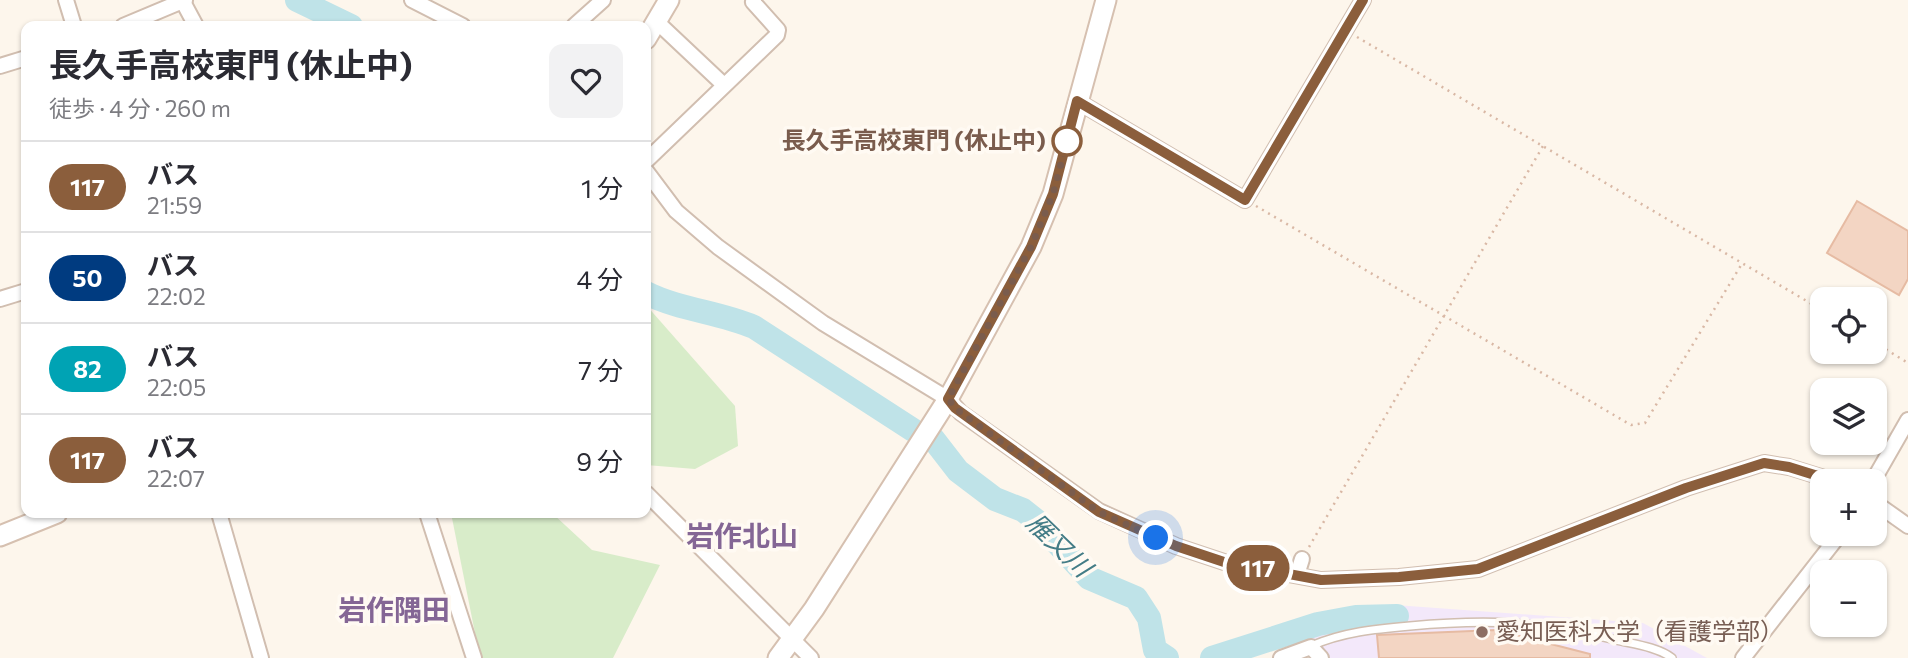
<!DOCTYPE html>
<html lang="ja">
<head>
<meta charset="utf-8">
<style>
	:root { --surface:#fff; --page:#f2f2f3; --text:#2b2b33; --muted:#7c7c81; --line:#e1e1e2 }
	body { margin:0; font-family:Commissioner,"Noto Sans JP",sans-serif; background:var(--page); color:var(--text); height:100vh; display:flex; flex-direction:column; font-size:26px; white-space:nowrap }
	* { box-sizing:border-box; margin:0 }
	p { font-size:23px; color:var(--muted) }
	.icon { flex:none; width:38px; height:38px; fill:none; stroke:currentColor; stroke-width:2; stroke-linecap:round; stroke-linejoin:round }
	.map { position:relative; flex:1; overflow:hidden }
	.drawer { position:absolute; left:21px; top:21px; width:630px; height:497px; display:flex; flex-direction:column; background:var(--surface); border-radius:14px; box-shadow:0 2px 5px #0004 }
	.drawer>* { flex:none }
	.badge { padding:0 14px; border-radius:23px; font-size:24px; line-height:46px }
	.buttons { position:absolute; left:1810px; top:287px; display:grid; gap:14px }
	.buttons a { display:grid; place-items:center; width:77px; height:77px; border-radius:14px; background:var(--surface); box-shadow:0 2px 5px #0004; font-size:35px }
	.you { position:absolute; width:35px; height:35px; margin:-18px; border:5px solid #fff; border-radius:50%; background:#1a73e8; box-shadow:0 0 0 10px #1a73e833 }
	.map>.badge { position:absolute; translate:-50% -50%; box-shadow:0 0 0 4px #fff }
	.round { display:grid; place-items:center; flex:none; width:74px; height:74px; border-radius:14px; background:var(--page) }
	.overview { display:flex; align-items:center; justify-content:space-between; height:119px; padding:0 28px }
	h1 { font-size:33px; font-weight:700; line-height:52px }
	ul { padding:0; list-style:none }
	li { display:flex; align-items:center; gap:21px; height:91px; padding:0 28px; border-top:2px solid var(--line) }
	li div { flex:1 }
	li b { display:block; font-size:26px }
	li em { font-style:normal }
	li .badge { min-width:77px; font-weight:700; text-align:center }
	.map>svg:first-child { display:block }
	.education { fill:#f3e8fa }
	.green { fill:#d8ecc9 }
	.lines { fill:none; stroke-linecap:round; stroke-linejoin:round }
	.river { stroke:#bfe3e8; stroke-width:24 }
	.building { fill:#f3d5c3; stroke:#e6bba3; stroke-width:2 }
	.lane-casing { stroke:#d1beb0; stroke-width:10 }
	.street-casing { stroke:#d1beb0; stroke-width:18 }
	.secondary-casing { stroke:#d6c0b0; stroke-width:23 }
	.path { stroke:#d9b8a5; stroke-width:2.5; stroke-dasharray:2 5; stroke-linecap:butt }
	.lane { stroke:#fff; stroke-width:7 }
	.street { stroke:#fff; stroke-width:14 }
	.secondary { stroke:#fff; stroke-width:19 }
	.line-casing { stroke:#fff; stroke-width:16 }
	.line { stroke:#8b5e3c; stroke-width:10 }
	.walk { stroke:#7a5c4d; stroke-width:7; stroke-dasharray:0 12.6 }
	.stop-dot { fill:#fff; stroke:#8b5e3c; stroke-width:3.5 }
	.education-dot { fill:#8d6e63; stroke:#fffaf3; stroke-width:2.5 }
	.labels { text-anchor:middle; stroke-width:7; stroke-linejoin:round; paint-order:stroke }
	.stop-label { font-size:24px; font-weight:bold; fill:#7a5c4d; stroke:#fffaf3; text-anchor:end }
	.education-label { font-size:24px; fill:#785e54; stroke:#fffaf3; text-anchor:start }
	.water-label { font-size:26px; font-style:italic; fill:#437c86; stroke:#fffaf3 }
	.quarter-label { font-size:28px; font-weight:bold; fill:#846695; stroke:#fffaf3 }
</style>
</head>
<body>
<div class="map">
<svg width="1908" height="658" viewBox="0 0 1908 658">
	<rect width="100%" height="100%" fill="#fdf6ec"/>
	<path class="education" d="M1395,605L1643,623L1707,658H1326L1291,623Z"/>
	<g class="green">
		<path d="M646,305L735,406L738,446L695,469L646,465Z"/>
		<path d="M451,513H552L592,550L660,565L613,658H480Z"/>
	</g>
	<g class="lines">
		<g class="river">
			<path d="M297,0L351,26"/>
			<path d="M646,293C680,310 719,312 754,327L913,430"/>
			<path d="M934,440L958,471L995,499L1023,510L1038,522L1089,578L1136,598L1149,618L1155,650L1167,658"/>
			<path d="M1212,658L1318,624L1356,617L1397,616"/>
		</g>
	</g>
	<g class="building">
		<path d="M1857,201L1908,231V279L1899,295L1827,253Z"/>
		<path d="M1496,630L1590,654V658H1379L1377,635Z"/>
	</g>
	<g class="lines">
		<defs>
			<path id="lane" d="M1311,646C1343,632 1375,629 1410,626C1488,619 1539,621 1616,640C1633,644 1658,647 1672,658"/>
			<g id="street">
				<path d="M66,0L74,26"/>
				<path d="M182,0L196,26"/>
				<path d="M412,0L463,26"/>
				<path d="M656,21L724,85"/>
				<path d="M123,26L185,0"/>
				<path d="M574,26L603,0"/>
				<path d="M0,66L26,58"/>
				<path d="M1077,101L1245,200L1363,0"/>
				<path d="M646,161L777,35L778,30L753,2L754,0"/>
				<path d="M646,171L676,211L718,247L823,323L948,399L961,413L1099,511L1176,546L1224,562L1321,580L1399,577L1478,569L1686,488L1764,463L1789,467L1834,481"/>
				<path d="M0,299L26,291"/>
				<path d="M1873,481L1908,420"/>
				<path d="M646,493L811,658"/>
				<path d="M1874,502L1908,526"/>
				<path d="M219,513L261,658"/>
				<path d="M427,513L474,658"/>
				<path d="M1297,575L1302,559"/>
				<path d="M1281,658L1311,647L1321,658"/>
				<path d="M1743,658L1840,534"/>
			</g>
			<g id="secondary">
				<path d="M646,39L669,0"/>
				<path d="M0,536L57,513"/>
				<path d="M778,658L814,609L948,399L1031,247L1053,194L1106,0"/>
			</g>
		</defs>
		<use href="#lane" class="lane-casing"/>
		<use href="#street" class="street-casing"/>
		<use href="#secondary" class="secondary-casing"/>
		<g class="path">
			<path d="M1357,37L1822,310"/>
			<path d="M1256,206L1631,425L1645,423L1743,262"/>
			<path d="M1874,342L1908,363"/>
			<path d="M1309,547L1543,146"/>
		</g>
		<use href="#lane" class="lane"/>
		<use href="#street" class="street"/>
		<use href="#secondary" class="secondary"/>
	</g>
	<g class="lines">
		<defs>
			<path id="line" d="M1363,0L1245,200L1077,101L1053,194L1031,247L948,399L955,408L1099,512L1176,546L1224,562L1321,580L1399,577L1478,569L1686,488L1764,463L1789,467L1834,481"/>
		</defs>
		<use href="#line" class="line-casing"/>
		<use href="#line" class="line"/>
		<path class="walk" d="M1067,141L1053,194L1031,247L948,399L961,413L1099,512L1156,538"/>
	</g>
	<circle class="stop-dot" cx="1067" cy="141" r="14"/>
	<circle class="education-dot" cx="1482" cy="632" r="7"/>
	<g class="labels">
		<g class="stop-label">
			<text x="1046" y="149">長久手高校東門 (休止中)</text>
		</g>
		<g class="education-label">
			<text x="1496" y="640">愛知医科大学（看護学部）</text>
		</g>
		<g class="water-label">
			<text transform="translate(1059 545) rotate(44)" y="9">雁又川</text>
		</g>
		<g class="quarter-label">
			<text x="742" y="546">岩作北山</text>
			<text x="394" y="620">岩作隅田</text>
		</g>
	</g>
</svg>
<div class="buttons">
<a><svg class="icon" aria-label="locate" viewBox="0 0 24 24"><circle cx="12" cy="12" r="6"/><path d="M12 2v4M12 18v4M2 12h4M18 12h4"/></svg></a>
<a><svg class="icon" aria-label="layers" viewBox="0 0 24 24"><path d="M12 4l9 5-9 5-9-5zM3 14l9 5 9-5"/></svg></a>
<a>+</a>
<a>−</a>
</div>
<div class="you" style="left:1156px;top:538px"></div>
<b class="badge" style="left:1258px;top:568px;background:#8b5e3c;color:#fff">117</b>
<section class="drawer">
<div class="overview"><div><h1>長久手高校東門 (休止中)</h1><p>徒歩 · 4 分 · 260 m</p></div><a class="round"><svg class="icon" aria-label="heart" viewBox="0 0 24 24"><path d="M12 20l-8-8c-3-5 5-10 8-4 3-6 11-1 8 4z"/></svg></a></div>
<ul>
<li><span class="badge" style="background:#8b5e3c;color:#fff">117</span><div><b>バス</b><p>21:59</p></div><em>1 分</em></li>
<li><span class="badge" style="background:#003b80;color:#fff">50</span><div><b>バス</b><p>22:02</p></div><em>4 分</em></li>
<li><span class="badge" style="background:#00a3b4;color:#fff">82</span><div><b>バス</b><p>22:05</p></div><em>7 分</em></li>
<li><span class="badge" style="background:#8b5e3c;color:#fff">117</span><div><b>バス</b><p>22:07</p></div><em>9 分</em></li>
</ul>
</section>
</div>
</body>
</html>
